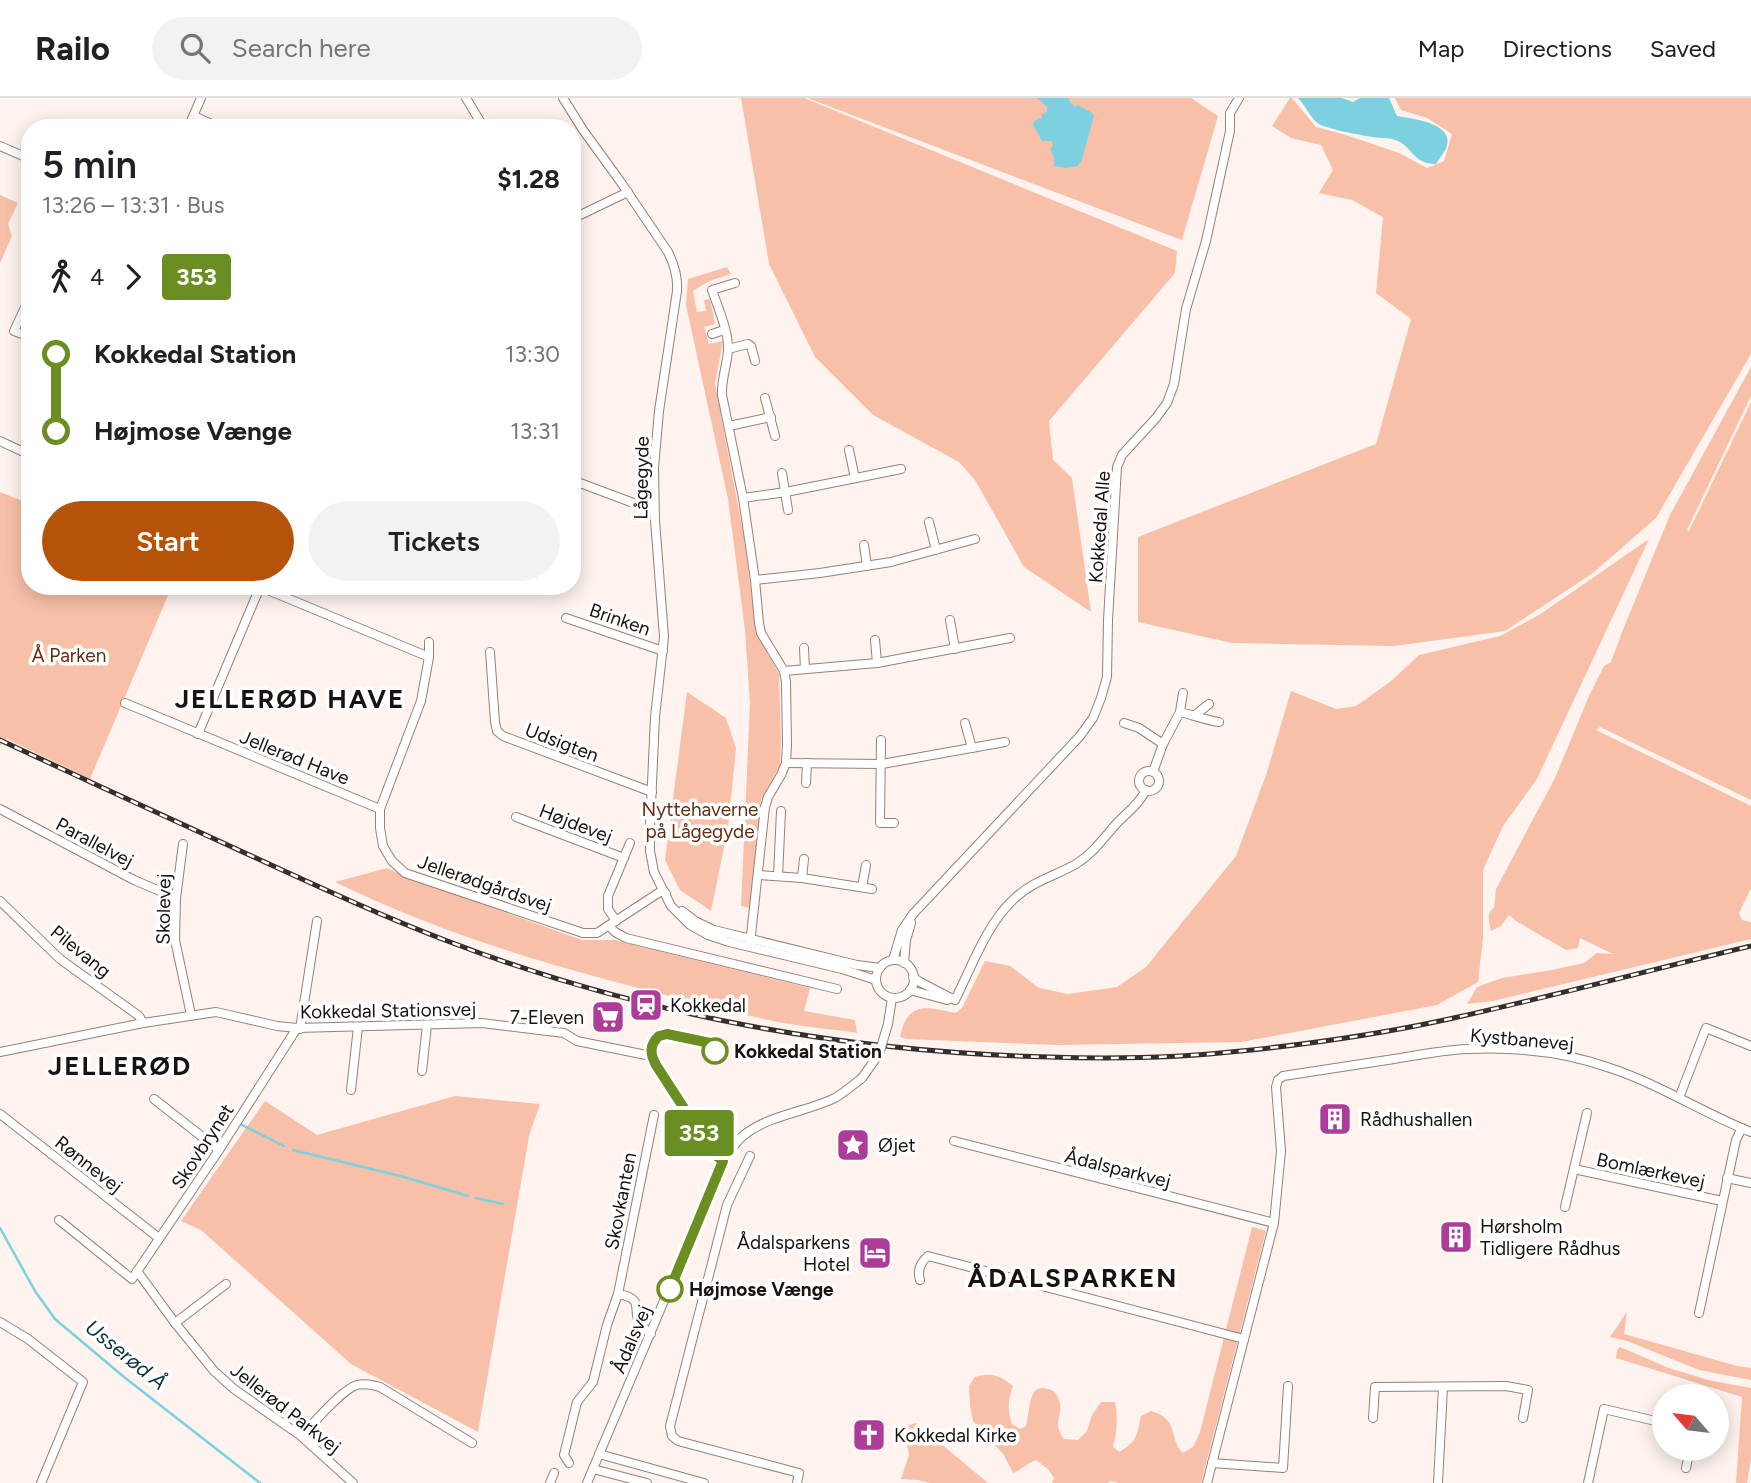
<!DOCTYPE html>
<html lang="en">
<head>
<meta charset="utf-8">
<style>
	:root { --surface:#fff; --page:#f2f2f2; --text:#202124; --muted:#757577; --line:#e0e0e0; --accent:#b45309 }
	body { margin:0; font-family:Figtree,sans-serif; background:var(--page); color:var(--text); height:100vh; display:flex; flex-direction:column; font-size:26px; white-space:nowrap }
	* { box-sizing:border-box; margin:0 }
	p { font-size:23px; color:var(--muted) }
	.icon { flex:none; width:38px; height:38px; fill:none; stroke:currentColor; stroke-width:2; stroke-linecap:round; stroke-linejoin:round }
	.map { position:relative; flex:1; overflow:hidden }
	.details { position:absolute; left:21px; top:21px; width:560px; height:476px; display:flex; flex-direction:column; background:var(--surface); border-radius:28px; box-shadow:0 4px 18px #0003 }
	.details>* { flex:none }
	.badge { padding:0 14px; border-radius:5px; font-size:24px; line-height:46px }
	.needle { width:46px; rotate:298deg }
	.tools { position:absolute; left:1652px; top:1286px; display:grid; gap:14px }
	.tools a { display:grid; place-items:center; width:77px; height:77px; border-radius:50%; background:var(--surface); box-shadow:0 4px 18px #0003; font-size:35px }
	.map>.badge { position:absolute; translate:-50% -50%; box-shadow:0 0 0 4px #fff }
	.legs { display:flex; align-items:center; gap:10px; height:77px; padding:0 21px; font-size:23px }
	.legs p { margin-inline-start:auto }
	.head { display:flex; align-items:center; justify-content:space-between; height:119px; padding:0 21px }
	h1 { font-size:38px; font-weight:600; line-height:52px }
	.action { display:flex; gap:14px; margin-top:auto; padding:14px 21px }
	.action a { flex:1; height:80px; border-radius:42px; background:var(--accent); color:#fff; font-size:28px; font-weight:600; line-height:80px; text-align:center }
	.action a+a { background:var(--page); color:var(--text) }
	ul { padding:0 21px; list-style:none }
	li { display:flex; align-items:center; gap:24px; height:77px; font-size:26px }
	li i { display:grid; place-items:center; width:10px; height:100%; margin:0 9px; background:currentColor }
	li i::after { content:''; width:18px; height:18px; margin:-9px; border:5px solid; border-radius:50%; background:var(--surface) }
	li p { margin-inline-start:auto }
	li:first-child i { background:linear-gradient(#0000 50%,currentColor 0) }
	li:last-child i { background:linear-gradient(currentColor 50%,#0000 0) }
	header { display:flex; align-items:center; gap:42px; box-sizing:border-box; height:98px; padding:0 35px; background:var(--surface); border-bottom:2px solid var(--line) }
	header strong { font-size:33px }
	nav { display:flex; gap:38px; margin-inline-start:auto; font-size:24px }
	.search { width:490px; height:63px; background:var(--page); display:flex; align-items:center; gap:18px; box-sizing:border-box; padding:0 24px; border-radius:38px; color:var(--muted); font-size:26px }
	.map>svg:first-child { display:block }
	.green { fill:#f8c0a8 }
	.water { fill:#7cd0e0 }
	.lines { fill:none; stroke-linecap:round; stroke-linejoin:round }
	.stream { stroke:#7cd0e0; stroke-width:2.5 }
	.minor-casing { stroke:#978076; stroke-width:10 }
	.minor { stroke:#fff; stroke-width:8 }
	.rail-casing { stroke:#362e2a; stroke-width:5 }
	.rail { stroke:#fff; stroke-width:2.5; stroke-dasharray:8; stroke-linecap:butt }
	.minor-bridge-casing { stroke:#978076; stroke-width:10; stroke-linecap:butt }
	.minor-bridge { stroke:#fff; stroke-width:8 }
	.line-1-casing { stroke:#fff; stroke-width:16 }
	.line-1 { stroke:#6b8e23; stroke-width:10 }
	.stop-1-dot { fill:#fff; stroke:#6b8e23; stroke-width:3.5 }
	.labels { text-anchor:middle; stroke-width:7; stroke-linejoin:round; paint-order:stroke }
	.street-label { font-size:19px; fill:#1a120e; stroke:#fff }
	.park-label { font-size:19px; fill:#652c10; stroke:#fff }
	.poi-label { font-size:19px; fill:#1a120e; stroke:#fff; text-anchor:start }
	.stop-label { font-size:19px; font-weight:bold; fill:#1a120e; stroke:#fff; text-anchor:start }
	.water-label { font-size:21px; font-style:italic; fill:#0c353c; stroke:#fff }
	.district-label { font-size:26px; font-weight:bold; letter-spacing:2px; fill:#1a120e; stroke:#fff }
</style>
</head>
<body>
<header>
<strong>Railo</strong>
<div class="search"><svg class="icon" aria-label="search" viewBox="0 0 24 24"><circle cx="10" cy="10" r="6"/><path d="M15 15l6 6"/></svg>Search here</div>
<nav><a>Map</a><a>Directions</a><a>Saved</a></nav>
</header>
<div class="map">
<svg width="1751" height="1385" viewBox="0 0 1751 1385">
	<rect width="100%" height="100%" fill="#fef3ee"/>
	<g class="green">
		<path d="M741,0H804L1177,153L1175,175L1049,323L1053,362L1072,380L1091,514L1024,469L975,382L959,364L873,317L815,259L769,166Z"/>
		<path d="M807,0H1191L1218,18L1182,142Z"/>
		<path d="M1290,0H1292L1316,29L1346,37L1399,55L1427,70L1444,63L1452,36L1427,20L1401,12L1395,0H1751V256L1656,420L1593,475L1505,533L1394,548L1232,545L1138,524V439L1376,346L1411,221L1376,195L1383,119L1352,102L1319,95L1333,72L1321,47L1291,40L1272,28Z"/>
		<path d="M0,97L18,105L8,126L12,138L0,165Z"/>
		<path d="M727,169L731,176L709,183L693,193L697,214L706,213L704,202L710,201L715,226L704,229L709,246L723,243L715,286L743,434L757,536L779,576L781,642L780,667L761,702L750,810L741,808L750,606L745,532L728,401L686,207L688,181Z"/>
		<path d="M1751,269V298L1687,432L1689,433L1751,304V702L1600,629L1596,632L1751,708V790L1739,815L1742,822L1751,824V841L1493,903L1467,906L1477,889L1502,880L1552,872L1584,865L1597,855L1613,856L1580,840L1578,850L1566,852L1516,823L1509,817L1501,828L1491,833C1489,825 1486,815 1494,810L1496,791L1555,680L1589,598L1604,568L1611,564L1622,534L1670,417Z"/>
		<path d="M0,394L30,406V488H172L90,681L7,641L0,648Z"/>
		<path d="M1649,441L1537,681L1503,728L1483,772V840L1478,884L1437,907L1242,944L1056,947L907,941L900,939C908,902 926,909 956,915L962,910L985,863L1010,868L1039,890L1068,896L1117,889L1146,869L1236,758L1266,677L1291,593L1336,611L1356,608L1390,584L1419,557L1500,538L1539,517Z"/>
		<path d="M687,594L726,620L736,650L728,730L711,813L680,792L665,762Z"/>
		<path d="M387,770L406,779L582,842H614L810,890L804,913L855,922L857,935C831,931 804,929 778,924C722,912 667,898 612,883C515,857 425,828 335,784Z"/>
		<path d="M455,998L540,1006L529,1038L478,1334L351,1266L201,1132L181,1123L265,1003L317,1037Z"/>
		<path d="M1252,1129L1266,1133L1201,1385H1119L1110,1383L1108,1385H1052L1054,1380L1048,1371L1036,1362C1027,1365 1023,1371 1013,1375L1004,1357L973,1323L970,1308L969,1288L975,1279C992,1274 999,1277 1013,1288C1008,1302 1007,1312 1012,1326L1020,1331L1026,1328C1031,1310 1027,1279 1055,1294C1057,1298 1059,1301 1060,1306C1062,1321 1052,1324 1064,1341L1078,1342L1087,1333L1092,1317L1101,1304H1115C1118,1320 1117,1333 1113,1349L1119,1354C1137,1344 1137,1337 1141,1318L1151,1313C1181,1322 1168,1341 1183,1355L1193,1349L1200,1334Z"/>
		<path d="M1627,1214L1624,1236L1737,1268L1751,1270V1282L1699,1272L1627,1243L1610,1239Z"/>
		<path d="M1620,1249L1669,1270L1708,1282L1751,1290V1361L1747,1385H1736L1742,1299L1616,1260L1617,1252Z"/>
		<path d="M916,1325L988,1385H929L918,1382L901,1381L909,1357L904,1329Z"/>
	</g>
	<g class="water">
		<path d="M1037,0H1068L1071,5L1076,9L1078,7L1092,15L1094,18L1082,61L1078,68L1066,70L1054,68V60L1050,51L1053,48L1052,43H1042L1033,27L1034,23L1042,20V16L1047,14V9Z"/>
		<path d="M1298,0H1342L1353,4L1360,0H1389L1397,18C1413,21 1457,25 1446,51C1443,56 1439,61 1436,66C1412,66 1412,47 1395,42C1387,39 1380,41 1373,39C1363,38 1324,30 1319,26C1310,20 1306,8 1298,0Z"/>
	</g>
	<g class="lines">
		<g class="stream">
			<path d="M240,1026L284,1048"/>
			<path d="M293,1052L404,1079L468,1098"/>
			<path d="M476,1100L503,1106"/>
			<path d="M0,1130L35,1193L55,1221L124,1279L260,1385"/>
		</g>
		<defs>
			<g id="minor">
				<path d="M466,0L484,30"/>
				<path d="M563,0L583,32L620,83L668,154C674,166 678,179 677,193L659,313L654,370L655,422L664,539L655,619L650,729V753L654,774L671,808L690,827L708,837L729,844L842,871L876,882"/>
				<path d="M194,18L220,30"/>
				<path d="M94,26L103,30"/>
				<path d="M188,30L201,0"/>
				<path d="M0,48L30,61"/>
				<path d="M572,121L628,94"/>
				<path d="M735,185L712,192C718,210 729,234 728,252C727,268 721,282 722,297L743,400L755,482L759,525L761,535L784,573L786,584L787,646L786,665L781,677L768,699L765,709L750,846"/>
				<path d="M28,203L14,233L30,239"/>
				<path d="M712,236L724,232"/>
				<path d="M728,251L748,246L751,248L755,263"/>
				<path d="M765,300L775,338"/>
				<path d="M729,328L771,319"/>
				<path d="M0,343L30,357"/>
				<path d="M849,352L855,380"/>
				<path d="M782,375L788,412"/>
				<path d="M572,382L644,409L654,411"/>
				<path d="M743,400L786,394L901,371"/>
				<path d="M929,424L936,452"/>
				<path d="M864,447L867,468"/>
				<path d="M755,482L820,475L891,464L975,441"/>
				<path d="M258,488L429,559"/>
				<path d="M566,520L663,553"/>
				<path d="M950,522L955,551"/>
				<path d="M875,542L877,565"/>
				<path d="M429,544V559L421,603L380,711V730L383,748L392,763L405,775L583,835H597L663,792L666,796"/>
				<path d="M804,550L805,571"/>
				<path d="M490,554L495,624L497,633L503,638L652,694"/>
				<path d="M784,573L877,565L1010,540"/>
				<path d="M125,605L380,711"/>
				<path d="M1180,614L1183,595"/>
				<path d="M1195,617L1209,606"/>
				<path d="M965,625L972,650"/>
				<path d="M1124,625L1139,630L1163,646"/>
				<path d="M198,636L260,489"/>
				<path d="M881,642L880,725H894"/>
				<path d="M786,665L882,666L1005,644"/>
				<circle cx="1149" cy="683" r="10"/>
				<path d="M1153,674L1163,646L1180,614C1193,617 1205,622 1219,624"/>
				<path d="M806,685L807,665"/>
				<path d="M0,711L134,782L176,800"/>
				<path d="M516,719L624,760"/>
				<path d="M183,746L176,800L175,842L191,917"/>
				<path d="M759,777L802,780L872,791"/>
				<path d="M778,778L781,713"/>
				<path d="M802,780L804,761"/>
				<path d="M862,789L866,767"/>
				<path d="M0,803L60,861L139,918L143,925"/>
				<path d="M682,813L695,823L714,832L857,867L880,870"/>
				<path d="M616,823L608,811V798L630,745"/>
				<path d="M609,828L615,834L626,840L837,891"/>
				<path d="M893,862L902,832L913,816L1080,638L1093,620L1101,600L1107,579L1108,522L1117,369L1122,357L1156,320L1167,305L1174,286L1186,211L1206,143L1230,33V15L1239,0"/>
				<circle cx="895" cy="881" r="19"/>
				<path d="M904,865L906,842L911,825"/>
				<path d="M913,879L920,884L949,899"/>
				<path d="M910,892L947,902L952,900L955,902C972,868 987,825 1015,800C1033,783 1055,778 1076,766C1093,756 1104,739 1118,724C1128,714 1139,706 1146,692"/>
				<path d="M888,926L892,900"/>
				<path d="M300,931L317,823"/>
				<path d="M0,954L143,925L216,914L277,928L297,930L482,925L564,935L577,943L651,958"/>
				<path d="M422,973L427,927"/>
				<path d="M351,992L358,929"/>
				<path d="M1679,1000L1706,930L1751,948"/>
				<path d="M154,1001L219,1052"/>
				<path d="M0,1016L159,1140"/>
				<path d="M954,1043L1274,1125"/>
				<path d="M750,1058L727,1107L670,1328L672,1338L678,1343L799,1375L797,1385"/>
				<path d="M1574,1071L1722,1103"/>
				<path d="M1727,1080L1751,1085"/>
				<path d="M1565,1109L1587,1015"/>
				<path d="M59,1122L132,1181L219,1052L297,930"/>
				<path d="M137,1173L175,1225L214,1273L234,1291L301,1338L353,1385"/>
				<path d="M920,1182C917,1172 921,1164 928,1158L1244,1241"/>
				<path d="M618,1196C647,1201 630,1212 641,1228C644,1231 648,1233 651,1236"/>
				<path d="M1699,1215L1736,1042L1742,1030"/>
				<path d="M0,1224L28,1241L83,1284L41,1385"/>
				<path d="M175,1225L226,1186"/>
				<path d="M1373,1320L1375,1289L1506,1288L1528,1292L1523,1320"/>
				<path d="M301,1338C314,1325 342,1291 357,1287C365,1285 372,1287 380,1289L472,1345"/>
				<path d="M599,1356L704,1385"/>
				<path d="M569,1365L564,1357L577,1304L593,1284L607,1227L618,1196L654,1017"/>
				<path d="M1212,1365L1283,1370L1288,1288"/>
				<path d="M1686,1370L1690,1351"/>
				<path d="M593,1371L647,1385"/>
				<path d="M550,1385L554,1375"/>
				<path d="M587,1385L723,1063C730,1054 735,1044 744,1037C769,1017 806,1014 835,1000C845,994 853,987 862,980"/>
				<path d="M1207,1385L1274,1125L1281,1053L1276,989L1278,982L1283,978C1320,972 1357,967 1394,961C1418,957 1443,952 1468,951C1515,949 1566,954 1610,970C1659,986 1703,1015 1751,1034"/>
				<path d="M1438,1385L1443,1289"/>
				<path d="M1588,1385L1604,1311L1664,1325"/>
			</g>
		</defs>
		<use href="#minor" class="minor-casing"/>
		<use href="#minor" class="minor"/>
		<defs>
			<path id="rail" d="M0,642C77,678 155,714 232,749C304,782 376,816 450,844C641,917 846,954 1049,959C1113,961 1178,960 1241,953C1310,946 1381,936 1449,921C1550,899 1650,872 1751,848"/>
		</defs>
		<use href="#rail" class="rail-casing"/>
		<use href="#rail" class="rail"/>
		<defs>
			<path id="minor-bridge" d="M862,980L879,956L888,926"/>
		</defs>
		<use href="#minor-bridge" class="minor-bridge-casing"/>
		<use href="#minor-bridge" class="minor-bridge"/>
	</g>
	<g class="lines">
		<defs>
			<path id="line-1" d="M670,1191L723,1063L713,1055L656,967C650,956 649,947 659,938L667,936L710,945L715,953"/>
		</defs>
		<use href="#line-1" class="line-1-casing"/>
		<use href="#line-1" class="line-1"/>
	</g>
	<defs>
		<symbol id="station-square" viewBox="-11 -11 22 22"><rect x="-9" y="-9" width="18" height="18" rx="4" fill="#ac3c98" stroke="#fff"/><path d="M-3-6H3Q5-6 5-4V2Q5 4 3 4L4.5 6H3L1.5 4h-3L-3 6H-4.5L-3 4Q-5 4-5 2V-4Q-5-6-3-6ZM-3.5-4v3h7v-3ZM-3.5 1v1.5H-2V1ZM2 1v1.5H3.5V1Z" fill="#fff"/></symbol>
		<symbol id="supermarket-square" viewBox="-11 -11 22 22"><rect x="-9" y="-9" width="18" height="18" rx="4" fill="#ac3c98" stroke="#fff"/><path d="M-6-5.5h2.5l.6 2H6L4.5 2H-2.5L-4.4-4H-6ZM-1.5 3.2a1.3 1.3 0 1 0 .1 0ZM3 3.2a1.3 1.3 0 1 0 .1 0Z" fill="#fff"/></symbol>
		<symbol id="building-square" viewBox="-11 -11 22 22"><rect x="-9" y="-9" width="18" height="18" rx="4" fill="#ac3c98" stroke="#fff"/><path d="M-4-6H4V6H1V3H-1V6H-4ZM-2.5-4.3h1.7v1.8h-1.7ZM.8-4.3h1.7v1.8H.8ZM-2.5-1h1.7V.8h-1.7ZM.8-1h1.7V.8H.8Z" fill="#fff"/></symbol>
		<symbol id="sight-square" viewBox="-11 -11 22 22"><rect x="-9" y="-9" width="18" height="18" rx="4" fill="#ac3c98" stroke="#fff"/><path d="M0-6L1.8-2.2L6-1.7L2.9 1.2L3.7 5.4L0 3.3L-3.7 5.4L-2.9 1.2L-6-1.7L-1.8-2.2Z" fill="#fff"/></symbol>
		<symbol id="hotel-square" viewBox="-11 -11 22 22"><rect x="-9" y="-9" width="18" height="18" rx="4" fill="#ac3c98" stroke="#fff"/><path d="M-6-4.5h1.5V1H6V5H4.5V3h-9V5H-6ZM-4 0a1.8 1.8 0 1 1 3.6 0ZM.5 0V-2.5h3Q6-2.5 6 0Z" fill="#fff"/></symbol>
		<symbol id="church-square" viewBox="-11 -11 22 22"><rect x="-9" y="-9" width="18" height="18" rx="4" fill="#ac3c98" stroke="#fff"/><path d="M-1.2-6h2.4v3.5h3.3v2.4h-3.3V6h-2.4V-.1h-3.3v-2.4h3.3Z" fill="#fff"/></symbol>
	</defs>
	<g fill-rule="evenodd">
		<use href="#station-square" x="627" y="888" width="38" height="38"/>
		<use href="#supermarket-square" x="589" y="900" width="38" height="38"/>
		<use href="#building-square" x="1316" y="1002" width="38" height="38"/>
		<use href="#sight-square" x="834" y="1028" width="38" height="38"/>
		<use href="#building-square" x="1437" y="1120" width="38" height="38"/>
		<use href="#hotel-square" x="856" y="1136" width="38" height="38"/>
		<use href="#church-square" x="850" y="1318" width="38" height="38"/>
	</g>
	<g class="stop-1-dot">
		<circle cx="715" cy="953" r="12"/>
		<circle cx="670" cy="1191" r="12"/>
	</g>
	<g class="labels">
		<g class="street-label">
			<text transform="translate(641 380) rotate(-89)" y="7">Lågegyde</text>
			<text transform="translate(1099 429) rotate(-86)" y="7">Kokkedal Alle</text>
			<text transform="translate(620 521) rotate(19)" y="7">Brinken</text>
			<text transform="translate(562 644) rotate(21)" y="7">Udsigten</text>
			<text transform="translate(295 659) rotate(22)" y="7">Jellerød Have</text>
			<text transform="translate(576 725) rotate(21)" y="7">Højdevej</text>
			<text transform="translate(95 744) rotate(28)" y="7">Parallelvej</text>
			<text transform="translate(485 785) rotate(19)" y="7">Jellerødgårdsvej</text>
			<text transform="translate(163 811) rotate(-89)" y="7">Skolevej</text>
			<text transform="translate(81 853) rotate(39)" y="7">Pilevang</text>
			<text transform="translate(388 912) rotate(-1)" y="7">Kokkedal Stationsvej</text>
			<text transform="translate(1522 941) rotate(5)" y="7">Kystbanevej</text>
			<text transform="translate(202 1048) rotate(-57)" y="7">Skovbrynet</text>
			<text transform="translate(89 1066) rotate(38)" y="7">Rønnevej</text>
			<text transform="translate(1118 1070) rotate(14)" y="7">Ådalsparkvej</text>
			<text transform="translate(1651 1072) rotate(12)" y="7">Bomlærkevej</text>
			<text transform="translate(620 1103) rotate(-79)" y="7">Skovkanten</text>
			<text transform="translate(631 1241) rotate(-67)" y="7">Ådalsvej</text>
			<text transform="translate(286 1310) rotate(38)" y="7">Jellerød Parkvej</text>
		</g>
		<g class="park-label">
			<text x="69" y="564">Å Parken</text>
			<text x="700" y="718">Nyttehaverne<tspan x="700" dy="22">på Lågegyde</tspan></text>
		</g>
		<g class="poi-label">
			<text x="670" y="914">Kokkedal</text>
			<text x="584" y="926" text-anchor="end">7-Eleven</text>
			<text x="1360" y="1028">Rådhushallen</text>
			<text x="878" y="1054">Øjet</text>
			<text x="1480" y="1135">Hørsholm<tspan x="1480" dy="22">Tidligere Rådhus</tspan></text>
			<text x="850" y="1151" text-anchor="end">Ådalsparkens<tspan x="850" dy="22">Hotel</tspan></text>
			<text x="894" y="1344">Kokkedal Kirke</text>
		</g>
		<g class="stop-label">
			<text x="734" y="960">Kokkedal Station</text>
			<text x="689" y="1198">Højmose Vænge</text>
		</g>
		<g class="water-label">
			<text transform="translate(126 1257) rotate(39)" y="7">Usserød Å</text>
		</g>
		<g class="district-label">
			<text x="290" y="610">JELLERØD HAVE</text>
			<text x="120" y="977">JELLERØD</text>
			<text x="1073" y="1189">ÅDALSPARKEN</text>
		</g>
	</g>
</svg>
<div class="tools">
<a><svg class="needle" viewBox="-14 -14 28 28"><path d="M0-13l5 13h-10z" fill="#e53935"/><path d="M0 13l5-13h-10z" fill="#757577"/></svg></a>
</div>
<b class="badge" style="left:699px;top:1035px;background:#6b8e23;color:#fff">353</b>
<section class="details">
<div class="head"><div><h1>5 min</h1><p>13:26 – 13:31 · Bus</p></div><b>$1.28</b></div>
<div class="legs"><svg class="icon" aria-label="walk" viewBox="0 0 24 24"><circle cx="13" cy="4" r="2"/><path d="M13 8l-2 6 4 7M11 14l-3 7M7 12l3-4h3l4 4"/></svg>4<svg class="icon" aria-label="forward" viewBox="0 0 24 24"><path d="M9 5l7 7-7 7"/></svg><b class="badge" style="background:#6b8e23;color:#fff">353</b></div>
<ul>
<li><i style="color:#6b8e23"></i><b>Kokkedal Station</b><p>13:30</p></li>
<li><i style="color:#6b8e23"></i><b>Højmose Vænge</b><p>13:31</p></li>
</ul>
<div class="action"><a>Start</a><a>Tickets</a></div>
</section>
</div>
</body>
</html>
